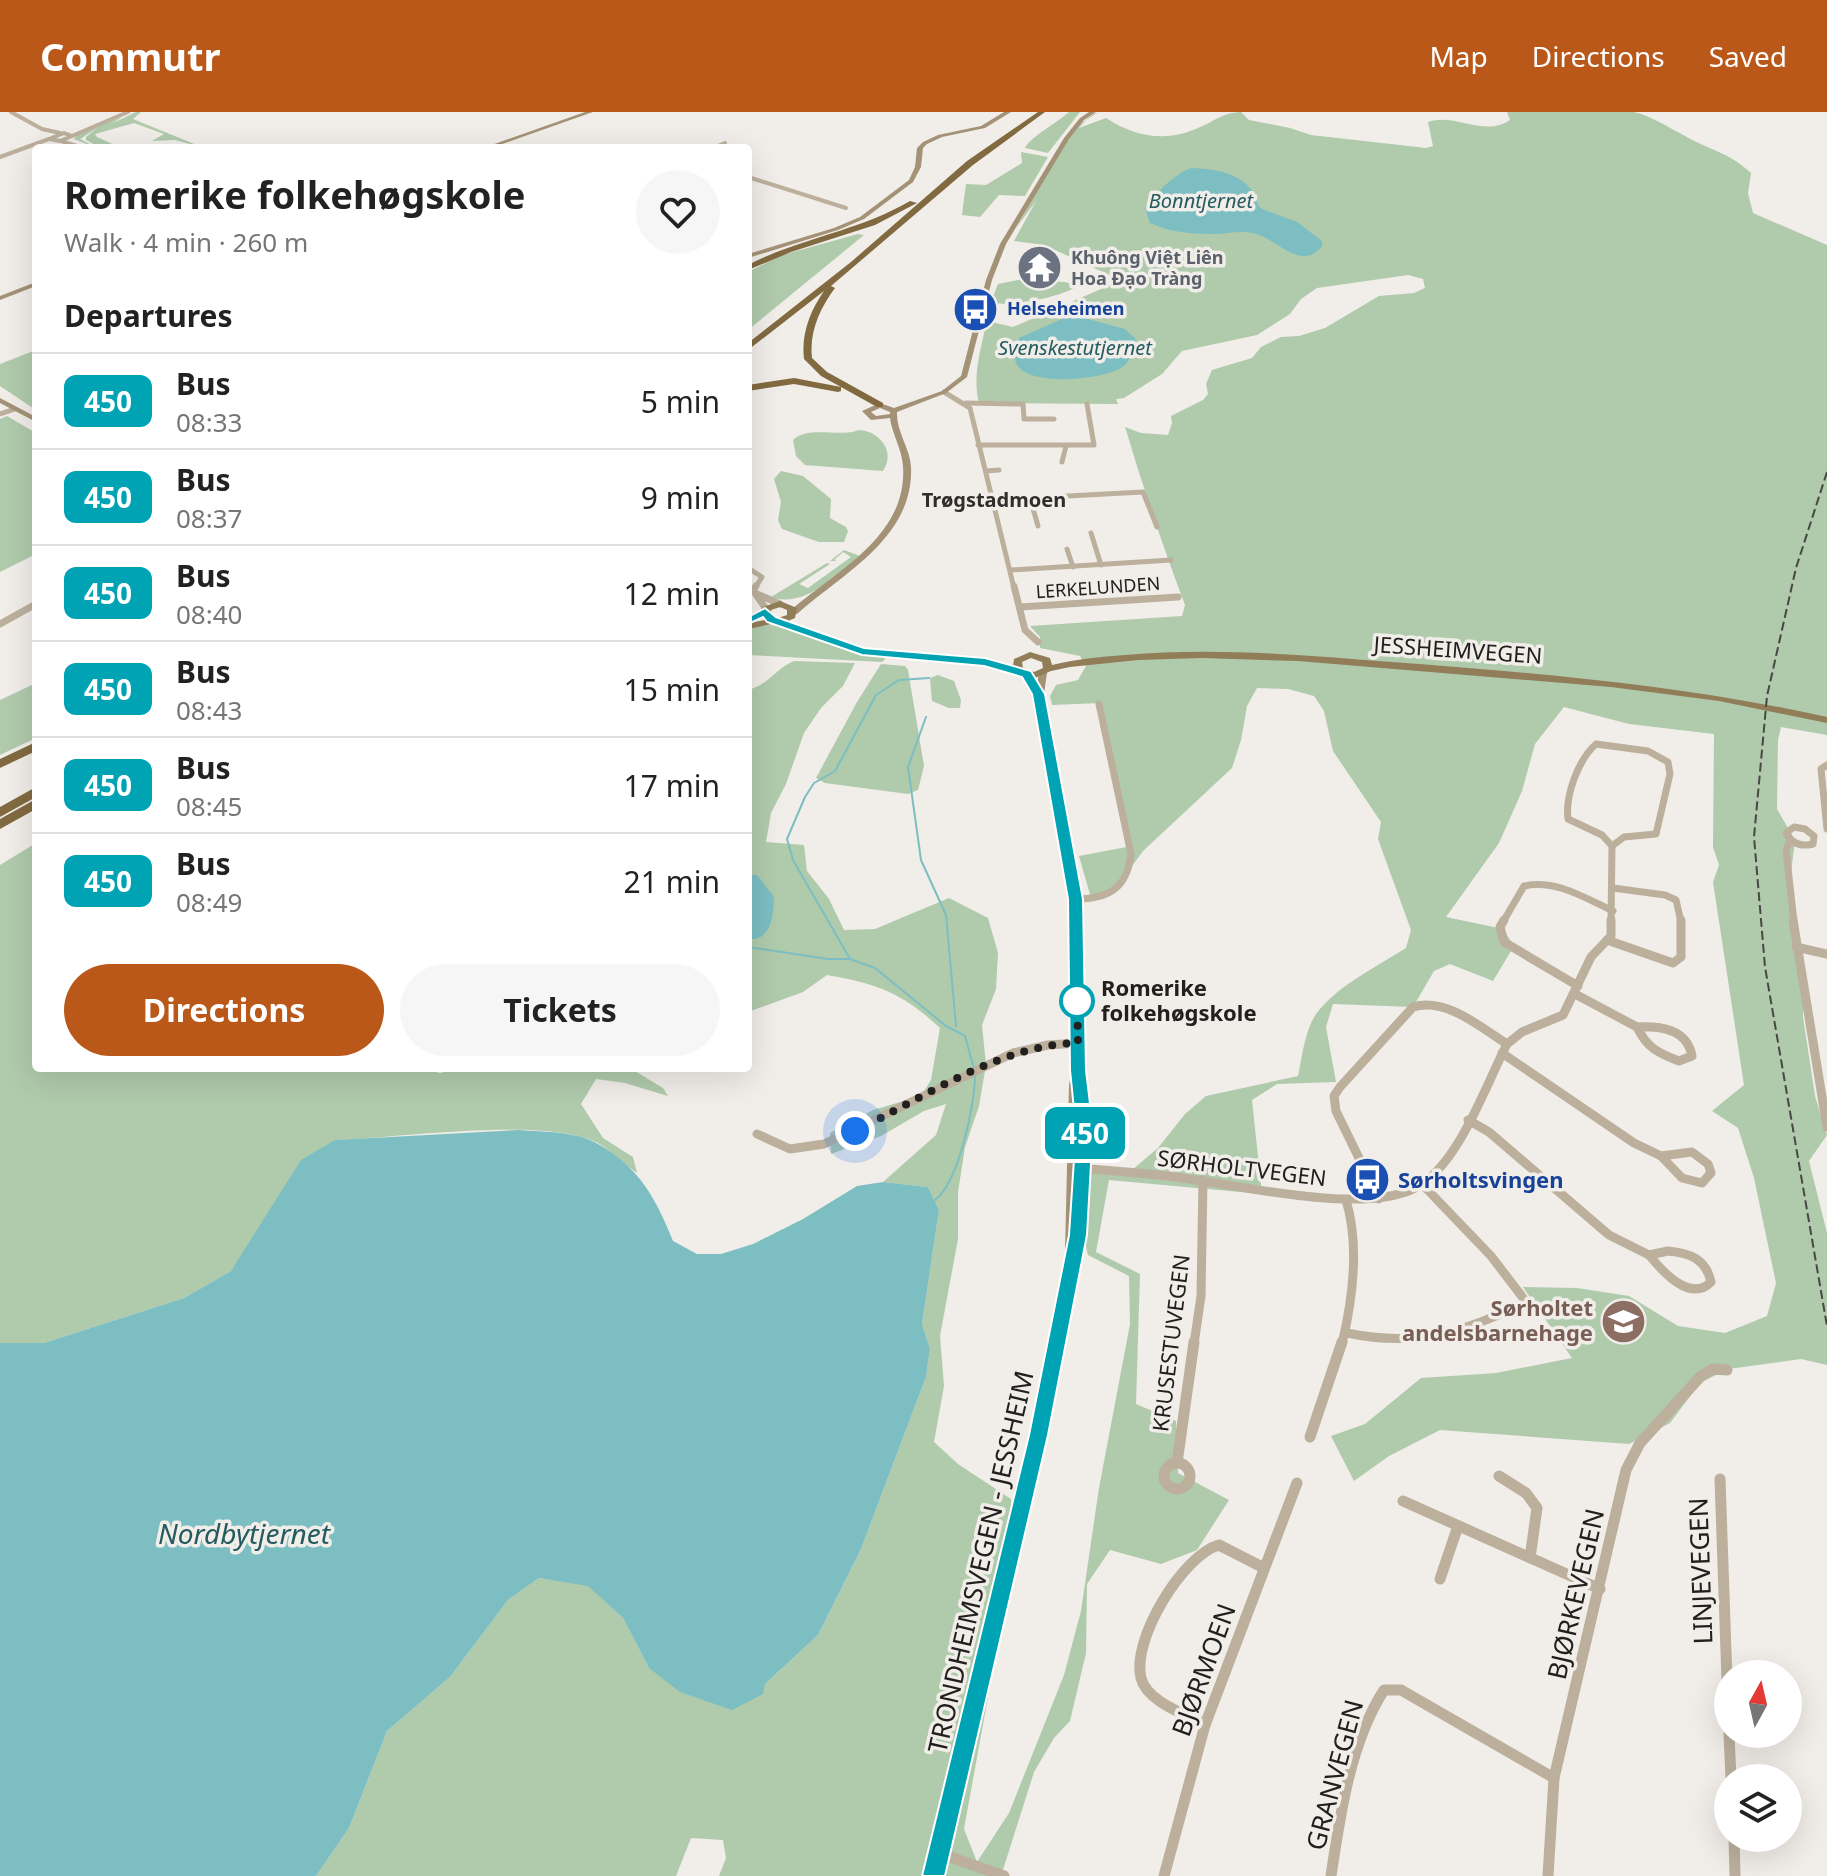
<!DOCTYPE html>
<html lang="en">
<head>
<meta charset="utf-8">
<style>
	:root { --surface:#fff; --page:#f6f6f6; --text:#222; --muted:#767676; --line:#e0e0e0; --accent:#ba581a }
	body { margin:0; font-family:"Noto Sans",sans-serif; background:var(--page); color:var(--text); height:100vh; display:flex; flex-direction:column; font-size:30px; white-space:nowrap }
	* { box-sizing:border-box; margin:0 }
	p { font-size:26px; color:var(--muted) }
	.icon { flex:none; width:44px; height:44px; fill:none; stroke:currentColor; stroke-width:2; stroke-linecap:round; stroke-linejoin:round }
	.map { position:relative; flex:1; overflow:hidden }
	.details { position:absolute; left:32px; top:32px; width:720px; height:928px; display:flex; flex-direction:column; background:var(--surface); border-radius:8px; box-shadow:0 8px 32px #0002 }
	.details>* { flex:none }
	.badge { padding:0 16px; border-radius:12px; font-size:28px; line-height:52px }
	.needle { width:52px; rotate:8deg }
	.fabs { position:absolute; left:1714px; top:1548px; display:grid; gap:16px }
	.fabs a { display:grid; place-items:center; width:88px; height:88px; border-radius:50%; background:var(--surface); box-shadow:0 8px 32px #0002; font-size:40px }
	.you { position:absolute; width:40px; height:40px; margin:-20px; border:6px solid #fff; border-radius:50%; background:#1a73e8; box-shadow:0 0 0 12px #1a73e833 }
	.map>.badge { position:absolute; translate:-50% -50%; box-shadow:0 0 0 4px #fff }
	h2 { padding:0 32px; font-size:30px; line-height:72px }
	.round { display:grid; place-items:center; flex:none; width:84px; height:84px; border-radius:42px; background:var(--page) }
	.summary { display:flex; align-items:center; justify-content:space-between; height:136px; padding:0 32px }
	h1 { font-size:38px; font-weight:700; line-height:60px }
	.action { display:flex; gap:16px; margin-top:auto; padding:16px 32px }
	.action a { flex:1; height:92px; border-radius:48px; background:var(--accent); color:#fff; font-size:32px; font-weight:700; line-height:92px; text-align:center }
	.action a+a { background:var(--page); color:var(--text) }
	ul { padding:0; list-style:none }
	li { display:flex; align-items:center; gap:24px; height:96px; padding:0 32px; border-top:2px solid var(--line) }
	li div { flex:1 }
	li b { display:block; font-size:30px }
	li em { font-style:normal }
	li .badge { min-width:88px; font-weight:700; text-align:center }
	header { display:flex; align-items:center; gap:48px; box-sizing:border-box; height:112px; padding:0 40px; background:var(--accent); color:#fff }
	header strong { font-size:38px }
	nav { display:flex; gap:44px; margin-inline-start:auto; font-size:28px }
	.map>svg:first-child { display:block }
	.green { fill:#b0caac }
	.water { fill:#7cbec2 }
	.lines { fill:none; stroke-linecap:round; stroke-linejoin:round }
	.stream { stroke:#7cbec2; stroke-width:2 }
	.street-far4 { stroke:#bcb09d; stroke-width:4 }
	.street-far3 { stroke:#bcb09d; stroke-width:5 }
	.street-far2 { stroke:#bcb09d; stroke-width:7 }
	.street-far1 { stroke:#bcb09d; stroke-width:9 }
	.street { stroke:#bcb09d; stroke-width:11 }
	.secondary { fill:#a49276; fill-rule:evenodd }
	.primary { fill:#927d59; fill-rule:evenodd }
	.highway { fill:#826a40; fill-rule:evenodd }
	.rail { stroke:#494744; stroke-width:2; stroke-dasharray:9 4; stroke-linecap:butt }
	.line { fill:#00a3b4; stroke:#fff; stroke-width:2 }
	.walk { stroke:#22201e; stroke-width:8; stroke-dasharray:0 14.4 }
	.stop-dot { fill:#fff; stroke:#00a3b4; stroke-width:4 }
	.labels { text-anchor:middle; stroke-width:7; stroke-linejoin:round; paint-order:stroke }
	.far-worship-label { font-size:18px; font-weight:bold; fill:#5b616d; stroke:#f1ede9; text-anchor:start }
	.far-transit-label { font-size:18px; font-weight:bold; fill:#164399; stroke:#f1ede9; text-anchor:start }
	.far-street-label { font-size:18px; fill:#22201e; stroke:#f1ede9 }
	.far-water-label { font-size:20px; font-style:italic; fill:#245b5f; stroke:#f1ede9 }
	.far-neighbourhood-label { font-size:20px; font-weight:bold; fill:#312d2a; stroke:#f1ede9 }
	.street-label { font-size:22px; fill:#22201e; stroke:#f1ede9 }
	.stop-label { font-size:22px; font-weight:bold; fill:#22201e; stroke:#f1ede9; text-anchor:start }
	.transit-label { font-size:22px; font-weight:bold; fill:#164399; stroke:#f1ede9; text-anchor:start }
	.education-label { font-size:22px; font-weight:bold; fill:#785e54; stroke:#f1ede9; text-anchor:end }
	.near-street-label { font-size:26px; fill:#22201e; stroke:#f1ede9 }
	.near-water-label { font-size:28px; font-style:italic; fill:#245b5f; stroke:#f1ede9 }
</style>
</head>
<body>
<header>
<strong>Commutr</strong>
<nav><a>Map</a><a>Directions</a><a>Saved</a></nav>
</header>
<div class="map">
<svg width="1827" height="1764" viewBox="0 0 1827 1764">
	<rect width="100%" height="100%" fill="#f1ede9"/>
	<g class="green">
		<path d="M136,0H141L133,7L204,36L175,28L152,29L164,22L134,11L95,22L97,25L121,36H101L86,28V25L97,16L80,27L97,36L74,27L77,22L122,5L113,11Z"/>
		<path d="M1069,0H1080L1048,41L1025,36C1030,25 1057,11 1069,0Z"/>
		<path d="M1099,0L1086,8L1079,16L1106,6C1135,25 1167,31 1200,15C1215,9 1224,0 1241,0L1249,8L1290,16L1311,23L1426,36L1433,34L1428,10C1455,0 1484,26 1510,8L1507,0H1634C1653,5 1668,15 1685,24C1711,39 1727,39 1751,61L1748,81L1753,101L1827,133V623L1781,615L1778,628L1777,697L1795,728L1790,769L1804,879L1803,905L1815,984L1827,1023L1809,1049L1827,1121V1253L1801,1247L1728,1257L1700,1271L1670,1311L1629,1332L1440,1318L1389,1344L1354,1369L1331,1324L1365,1312L1421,1266L1496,1261L1572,1246L1523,1175L1577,1176L1629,1184L1678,1214L1725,1221L1767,1204L1776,1171L1754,1066L1738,1016L1712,999L1744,973L1713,770L1719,753L1713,735L1714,622L1629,612L1564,595L1535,632L1522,679L1499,731L1446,805L1503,817L1514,834L1493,869L1450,852L1434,859L1413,895L1333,892L1326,915L1336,970L1277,972L1252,988L1262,1082L1109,1068L1096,1140L1140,1162L1136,1292L1176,1309L1178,1361L1229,1388L1197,1438L1161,1452L1110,1438L1087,1472L1086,1541L1070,1609L1054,1626L1034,1660L1001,1764H719L726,1746L723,1728L691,1726L676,1764H316L349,1716L387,1619L450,1565L508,1488L539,1466L588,1473L623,1506L649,1556L765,1572L818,1523L861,1437L926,1265L930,1237L922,1212L939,1098L928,1075L883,1070L936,1023L946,992L924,999L881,1024L831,1042L830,1021L873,998L921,984L931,968L940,916C901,880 878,872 827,863L803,880L748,900V768L757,763H748V578C770,572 776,556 794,549L855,551L843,574L821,596L804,621L786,672L771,701L766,730L804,733L807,759L829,787L844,818L875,817L949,786L988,806L998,841L996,877L982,913L986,953L979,994L965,1035L958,1080V1127L940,1224L944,1274L934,1330L958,1352L1011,1387L1014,1442L964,1717L977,1750L1009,1701L1064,1563L1081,1499L1099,1376L1130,1212L1129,1164L1088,1143L1079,1105L1088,1060L1132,1058L1158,1036L1185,1002L1206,984L1298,964C1302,945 1304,926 1312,909C1327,879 1378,854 1406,836L1411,818L1378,727L1381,710L1333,639L1324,599L1314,584L1288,577L1257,576L1247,594L1241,628L1232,656L1143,739L1111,783L1091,786L1079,744L1132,734L1101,591L1052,593L1050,584L1056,573L1078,568L1086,554L1080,544L1040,536V525L1030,514L1182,504L1185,493C1163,435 1143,375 1125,315L1141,321L1168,323L1172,311L1171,304L1203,288L1208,282L1206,272L1212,258L1252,246L1261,235L1281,225L1299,224L1325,216L1379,184L1414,181L1425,176L1423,167L1408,163L1317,176L1301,187L1290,202L1257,223L1182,239L1162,262L1124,286L1116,287L1118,292L979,291C972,264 981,236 987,209L1013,215L1115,171L1116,166L1044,133L1014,129L1036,89L1016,116C1036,86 1067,10 1099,0Z"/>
		<path d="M1021,40L1048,45L1025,84L999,83L980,105L962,103L966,72L986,73L1022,51Z"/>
		<path d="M858,122L864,123L748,218V160L782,143Z"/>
		<path d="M1023,167C1037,169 1070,168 1077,174C1063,185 1007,196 991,190L998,172Z"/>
		<path d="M36,238V298L0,274V252Z"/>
		<path d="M7,304L36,321V442L0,460V307Z"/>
		<path d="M859,318C880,319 896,340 883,359L805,353L796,344L793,328C809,313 839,326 859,318Z"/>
		<path d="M781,359L803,364L831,387L830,406L846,415L848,419L844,430H819L782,417L778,408L781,390L774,367Z"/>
		<path d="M844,438L860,444C838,463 803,497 771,485L827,451L830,452L799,472L808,476L851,445L843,440L834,448L837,449H830Z"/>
		<path d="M768,513L782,514L853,540L886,546L882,550L748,543V515Z"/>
		<path d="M881,552L905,554L908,558L924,654L918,678L908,682L825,671L816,666L857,590Z"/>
		<path d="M938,563L954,569L961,588L960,596H949L932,589L930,566Z"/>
		<path d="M36,571V626L0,643V588Z"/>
		<path d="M36,731V956H416L440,961L462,956H630L663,976L668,984L625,971L596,967L581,992L603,1026L633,1045L637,1061C624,1052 611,1039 598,1031C547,1004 397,1026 335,1028L256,1123L231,1159L184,1186L44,1231H0V753Z"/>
	</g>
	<g class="water">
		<path d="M1192,56C1213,57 1240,60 1253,80C1258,88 1255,91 1262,97L1297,110L1322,129V134C1302,160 1278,128 1256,122C1244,118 1231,121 1218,122C1195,122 1171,121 1150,111L1145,96C1156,81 1175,61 1192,56Z"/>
		<path d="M1080,205L1125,217L1135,226L1136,239C1132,243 1128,250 1124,254C1106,268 1027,276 1016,251C1013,244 1017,234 1019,226L1062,207Z"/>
		<path d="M748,763H757L774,785C773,804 772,829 748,827Z"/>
		<path d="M518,1018C543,1020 577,1019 598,1032C640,1056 656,1087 673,1129L697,1142H721L753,1132L803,1107L857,1074L883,1070L928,1075L939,1098L922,1212L930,1237L926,1265L861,1437L818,1523L765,1572L763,1582L732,1598L680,1580L649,1556L623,1506L588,1474L539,1466L508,1488L450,1565L387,1619L349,1716L316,1764H0V1231H44L184,1186L231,1159L301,1048L335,1028Z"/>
	</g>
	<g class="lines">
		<g class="stream">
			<path d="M926,605L908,655L921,748L946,803L956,914"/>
			<path d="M748,835L828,847H850L875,856L946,914L965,924L974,957"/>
			<path d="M850,847L793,748L787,727L805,685L814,671L835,659L876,583L899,568L929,566"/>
			<path d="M935,1088C959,1070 975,992 975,963"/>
		</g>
		<g class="street-far4">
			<path d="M11,0L42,17L60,21"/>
			<path d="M64,21L72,24L60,29L49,27Z"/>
			<path d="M72,24L128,0"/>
			<path d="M61,29L83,36"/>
			<path d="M713,36L725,31"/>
			<path d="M0,45L49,27"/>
			<path d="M748,65L846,96"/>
		</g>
		<g class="street-far3">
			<path d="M944,280L970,296L1014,476"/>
			<path d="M966,291L1023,292L1024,307H1054"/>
			<path d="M0,302L15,297"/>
			<path d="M978,333H1094L1087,292"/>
			<path d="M1062,350L1066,334"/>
			<path d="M986,359L999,358"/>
			<path d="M1030,386L1038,414"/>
			<path d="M993,388L1143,380L1157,415"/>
			<path d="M1091,421L1101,453"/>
			<path d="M1067,437L1073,455"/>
			<path d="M748,456L762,465L755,476"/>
			<path d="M1011,458L1171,448"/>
		</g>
		<g class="street-far2">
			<path d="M756,474L753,478L766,497"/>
			<path d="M1014,474L1025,518L1038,530"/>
			<path d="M757,482L780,492"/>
			<path d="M1020,495L1178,485"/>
			<path d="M0,512L36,492"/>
			<path d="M1596,632L1648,639L1668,650L1670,662L1656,722L1624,725L1612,734L1602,723L1568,707C1565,684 1578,648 1596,632Z"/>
			<path d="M1827,653L1821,657L1827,717"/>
			<path d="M1794,715L1805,717L1814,724L1813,732C1801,735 1792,732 1786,721Z"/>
			<path d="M1790,728L1786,738L1794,810"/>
			<path d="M1613,776L1665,783L1676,788L1681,810"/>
			<path d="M1075,787C1108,787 1127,777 1131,742L1099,592"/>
			<path d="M1503,810L1524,774C1556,767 1585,786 1613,799"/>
			<path d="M1611,810L1612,734"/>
		</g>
		<g class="street-far1">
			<path d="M1504,808L1500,815L1504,830L1578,874"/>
			<path d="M1793,808L1827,1015"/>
			<path d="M1607,828L1673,851L1681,845V808"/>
			<path d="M1796,835L1827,842"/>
			<path d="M1575,882L1637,915"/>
			<path d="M1637,915C1661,914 1687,917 1692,944L1679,949C1658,941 1647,936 1637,915Z"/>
			<path d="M1502,941L1634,1031L1661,1044"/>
			<path d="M1468,1008L1489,1020L1609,1123L1649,1143"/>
			<path d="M757,1022L790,1037L824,1032L1013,941L1048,933L1078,931"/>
			<path d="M1692,1040L1708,1052L1711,1061L1702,1071L1682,1066L1661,1044Z"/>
			<path d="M1078,1056C1112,1059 1147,1061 1182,1066C1241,1073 1373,1106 1422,1072C1461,1045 1485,975 1507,932L1522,920L1563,903L1591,845L1611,824V808"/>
			<path d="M1379,1087L1336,999L1334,984L1340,975L1413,895C1446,885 1480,915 1507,932"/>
			<path d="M1668,1139C1690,1141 1706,1147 1711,1170C1690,1191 1662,1159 1649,1143Z"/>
			<path d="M1347,1221C1419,1236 1462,1219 1527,1191L1491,1144L1422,1072"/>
			<path d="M1194,1232L1201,1184L1203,1068"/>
			<path d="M1342,1232C1353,1186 1360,1134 1346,1088"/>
		</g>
		<g class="street">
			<path d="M1310,1325L1342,1230"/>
			<circle cx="1177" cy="1364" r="13"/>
			<path d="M1177,1351L1194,1230"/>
			<path d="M1499,1364L1526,1381L1537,1396L1530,1446"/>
			<path d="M1720,1367L1728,1597"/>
			<path d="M1403,1389L1600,1477"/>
			<path d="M1440,1467L1458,1414"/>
			<path d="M1205,1613C1186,1602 1147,1590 1141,1566C1131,1528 1183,1443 1219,1433L1264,1456"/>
			<path d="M1729,1622L1731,1666"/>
			<path d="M1734,1726L1735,1764"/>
			<path d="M939,1741L1004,1764"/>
			<path d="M1164,1764L1205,1613L1297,1371"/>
			<path d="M1331,1764C1340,1703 1350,1631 1384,1578H1401L1554,1666"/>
			<path d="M1548,1764L1554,1666L1626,1358L1640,1331L1701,1264L1713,1257L1727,1258"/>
		</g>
		<g class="secondary">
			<path d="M585,0H593L491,36H483Z"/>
			<path d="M1004,0H1011L985,16L942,25L927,32L923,36L921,55L913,70L864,107L838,118L748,146V142L834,116L860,105L909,68L915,55L917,36L923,30L938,23L981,14Z"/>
			<path d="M1089,0H1096L1084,8L1069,27L1006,132L992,168L967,265L946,281L897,300C896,319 910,336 911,355C914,426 843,461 797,502H791V498C836,459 908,424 903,354C902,337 892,322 890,306L871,308L862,299L880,291L894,296L942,279L961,264L986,168L1000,132L1064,26L1080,6ZM880,296L890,300V302L876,304L871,300Z"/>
			<path d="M36,170V174L0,188V184Z"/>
			<path d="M0,286L36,305V310L0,291Z"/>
			<path d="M1043,558L1047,561L1044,582L1080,787L1084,958L1091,1017L1084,1123L1046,1323L941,1764H925L1032,1323L1068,1142L1065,1138L1069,973L1072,958L1070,787L1034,582L1023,562L1024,560H1030L1037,571L1039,561Z"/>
		</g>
		<path class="primary" d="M780,489L797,496L795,506L788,509L863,536L985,547L1013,554L1014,547L1030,540L1050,546L1052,553C1076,547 1100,545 1125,543C1214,535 1303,543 1392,550C1539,561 1683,573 1827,605V611L1719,589L1611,575L1298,549L1202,546L1138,548L1070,555L1051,559L1035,566L985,553L862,542L777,511L748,517V511L765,508L761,497L763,495ZM780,495L787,498V503L778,506L772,504L771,498ZM1031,546L1042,550L1043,556L1034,560L1023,556L1022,550Z"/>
		<g class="highway">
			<path d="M1038,0H1045L973,53L831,174L835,176C820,196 809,220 812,246L827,260L883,291V295H877L841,275V279L838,280L794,272L748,279V273L794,266L841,275L821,264L804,247C801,222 810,199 824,179L748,238V231L851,150L967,49Z"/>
			<path d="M910,89L917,91L875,113L791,140L748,158V153C800,126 859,119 910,89Z"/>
			<path d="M36,630V639L0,656V647Z"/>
			<path d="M36,675V685L0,705V695Z"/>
			<path d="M36,687V697L0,717V707Z"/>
		</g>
		<path class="rail" d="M1827,360L1796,456L1767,584L1754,725L1765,855L1827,1214"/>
	</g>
	<path class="line" d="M765,496L776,505L864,536L985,546L1031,559L1045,582L1083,787L1086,958L1093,1017L1087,1123L1048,1323L945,1764H922L1029,1323L1069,1123L1076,1017L1070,958L1068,787L1032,582L1022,565L984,554L862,543L767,510L763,505L748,512L742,508Z"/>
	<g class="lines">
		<path class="walk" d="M855,1019C923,986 1002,932 1078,931L1077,876V889"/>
	</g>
	<defs>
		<symbol id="temple-disc" viewBox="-11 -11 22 22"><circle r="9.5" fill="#6b7280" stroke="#f1ede9"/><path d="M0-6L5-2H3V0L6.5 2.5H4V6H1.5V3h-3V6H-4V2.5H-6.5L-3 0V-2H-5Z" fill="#fff"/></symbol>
		<symbol id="bus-disc" viewBox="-11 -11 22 22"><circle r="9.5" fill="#1a4fb4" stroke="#f1ede9"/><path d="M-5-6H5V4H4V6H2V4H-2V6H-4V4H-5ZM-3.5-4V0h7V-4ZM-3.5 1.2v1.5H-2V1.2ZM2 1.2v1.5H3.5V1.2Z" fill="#fff"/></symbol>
		<symbol id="school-disc" viewBox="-11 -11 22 22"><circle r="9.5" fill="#8d6e63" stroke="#f1ede9"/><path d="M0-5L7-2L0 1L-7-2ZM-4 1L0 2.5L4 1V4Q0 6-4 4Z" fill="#fff"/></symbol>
	</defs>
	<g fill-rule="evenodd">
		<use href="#temple-disc" x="1014" y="130" width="51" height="51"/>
		<use href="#bus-disc" x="950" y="172" width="51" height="51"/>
		<use href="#bus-disc" x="1342" y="1042" width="51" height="51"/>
		<use href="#school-disc" x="1598" y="1184" width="51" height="51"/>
	</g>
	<circle class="stop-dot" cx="1077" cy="889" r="16"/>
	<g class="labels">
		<g class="far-worship-label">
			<text x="1071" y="152">Khuông Việt Liên<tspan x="1071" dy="21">Hoa Đạo Tràng</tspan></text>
		</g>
		<g class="far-transit-label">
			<text x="1007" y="203">Helseheimen</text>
		</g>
		<g class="far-street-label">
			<text transform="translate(1098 476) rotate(-4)" y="6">LERKELUNDEN</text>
		</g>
		<g class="far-water-label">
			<text x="1201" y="96">Bonntjernet</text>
			<text x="1075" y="243">Svenskestutjernet</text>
		</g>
		<g class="far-neighbourhood-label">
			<text x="994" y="395">Trøgstadmoen</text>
		</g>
		<g class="street-label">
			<text transform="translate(1458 538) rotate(4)" y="8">JESSHEIMVEGEN</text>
			<text transform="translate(1242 1056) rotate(7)" y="8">SØRHOLTVEGEN</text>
			<text transform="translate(1171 1231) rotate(-83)" y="8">KRUSESTUVEGEN</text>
		</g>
		<g class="stop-label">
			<text x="1101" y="884">Romerike<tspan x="1101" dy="25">folkehøgskole</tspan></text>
		</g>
		<g class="transit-label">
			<text x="1398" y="1076">Sørholtsvingen</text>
		</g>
		<g class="education-label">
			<text x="1593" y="1204">Sørholtet<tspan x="1593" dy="25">andelsbarnehage</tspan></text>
		</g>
		<g class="near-street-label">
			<text transform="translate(981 1450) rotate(-77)" y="9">TRONDHEIMSVEGEN - JESSHEIM</text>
			<text transform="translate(1701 1459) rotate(-92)" y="9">LINJEVEGEN</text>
			<text transform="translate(1576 1482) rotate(-77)" y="9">BJØRKEVEGEN</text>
			<text transform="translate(1204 1558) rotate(-70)" y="9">BJØRMOEN</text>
			<text transform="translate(1335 1663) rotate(-75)" y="9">GRANVEGEN</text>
		</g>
		<g class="near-water-label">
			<text x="244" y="1432">Nordbytjernet</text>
		</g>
	</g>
</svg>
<div class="fabs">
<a><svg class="needle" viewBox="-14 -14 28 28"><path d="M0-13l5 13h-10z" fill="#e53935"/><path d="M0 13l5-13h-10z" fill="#767676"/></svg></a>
<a><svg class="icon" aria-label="layers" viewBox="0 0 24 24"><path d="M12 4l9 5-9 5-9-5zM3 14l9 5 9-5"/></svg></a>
</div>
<div class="you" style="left:855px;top:1019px"></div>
<b class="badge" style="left:1085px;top:1021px;background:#00a3b4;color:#fff">450</b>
<section class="details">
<div class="summary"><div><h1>Romerike folkehøgskole</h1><p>Walk · 4 min · 260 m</p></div><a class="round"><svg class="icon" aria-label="heart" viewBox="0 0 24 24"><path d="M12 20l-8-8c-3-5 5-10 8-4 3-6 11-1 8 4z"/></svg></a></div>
<h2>Departures</h2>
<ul>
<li><span class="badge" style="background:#00a3b4;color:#fff">450</span><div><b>Bus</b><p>08:33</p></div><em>5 min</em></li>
<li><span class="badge" style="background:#00a3b4;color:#fff">450</span><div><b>Bus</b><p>08:37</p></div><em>9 min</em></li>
<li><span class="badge" style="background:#00a3b4;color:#fff">450</span><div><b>Bus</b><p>08:40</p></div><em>12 min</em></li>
<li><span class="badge" style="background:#00a3b4;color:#fff">450</span><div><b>Bus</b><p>08:43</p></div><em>15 min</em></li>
<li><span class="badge" style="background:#00a3b4;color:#fff">450</span><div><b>Bus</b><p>08:45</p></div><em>17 min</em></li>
<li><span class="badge" style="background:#00a3b4;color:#fff">450</span><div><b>Bus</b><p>08:49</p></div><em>21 min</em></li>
</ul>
<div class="action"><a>Directions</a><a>Tickets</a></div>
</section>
</div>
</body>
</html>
